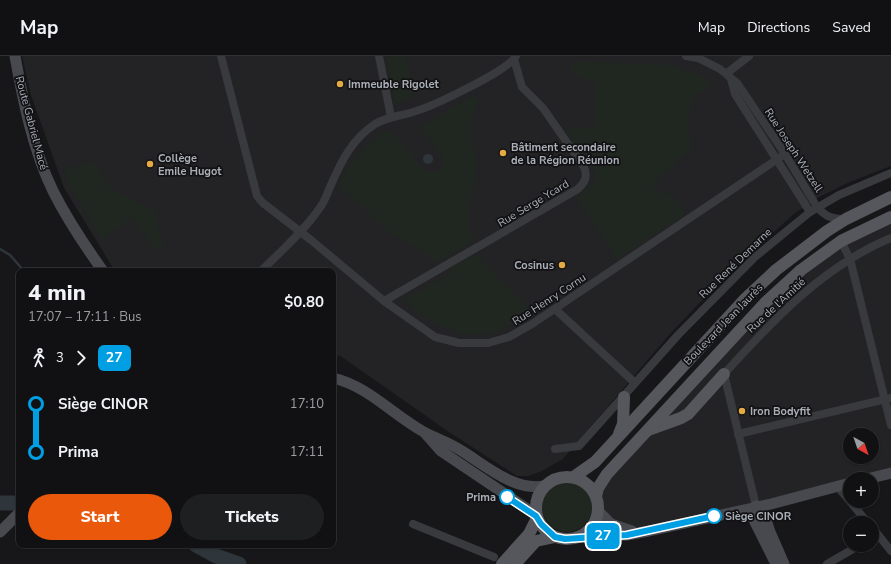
<!DOCTYPE html>
<html lang="en">
<head>
<meta charset="utf-8">
<style>
	:root { --surface:#111113; --page:#1e1f21; --text:#f1f3f6; --muted:#9c9da0; --line:#303133; --accent:#ea580c }
	body { margin:0; font-family:"Nunito Sans",sans-serif; background:var(--page); color:var(--text); height:100vh; display:flex; flex-direction:column; font-size:15px; white-space:nowrap }
	* { box-sizing:border-box; margin:0 }
	p { font-size:13px; color:var(--muted) }
	.icon { flex:none; width:22px; height:22px; fill:none; stroke:currentColor; stroke-width:2; stroke-linecap:round; stroke-linejoin:round }
	.map { position:relative; flex:1; overflow:hidden }
	.sheet { position:absolute; left:16px; top:212px; width:320px; height:280px; display:flex; flex-direction:column; background:var(--surface); border-radius:8px; box-shadow:0 1px 3px #0004,0 0 0 1px var(--line) }
	.sheet>* { flex:none }
	.badge { padding:0 8px; border-radius:6px; font-size:14px; line-height:26px }
	.needle { width:26px; rotate:140deg }
	.controls { position:absolute; left:843px; top:372px; display:grid; gap:8px }
	.controls a { display:grid; place-items:center; width:36px; height:36px; border-radius:50%; background:var(--surface); box-shadow:0 1px 3px #0004,0 0 0 1px var(--line); font-size:20px }
	.map>.badge { position:absolute; translate:-50% -50%; box-shadow:0 0 0 2px #fff }
	.legs { display:flex; align-items:center; gap:6px; height:44px; padding:0 12px; font-size:13px }
	.legs p { margin-inline-start:auto }
	.head { display:flex; align-items:center; justify-content:space-between; height:68px; padding:0 12px }
	h1 { font-size:22px; font-weight:800; line-height:30px }
	.cta { display:flex; gap:8px; margin-top:auto; padding:8px 12px }
	.cta a { flex:1; height:46px; border-radius:24px; background:var(--accent); color:#fff; font-size:16px; font-weight:800; line-height:46px; text-align:center }
	.cta a+a { background:var(--page); color:var(--text) }
	ul { padding:0 12px; list-style:none }
	li { display:flex; align-items:center; gap:14px; height:48px; font-size:15px }
	li i { display:grid; place-items:center; width:6px; height:100%; margin:0 5px; background:currentColor }
	li i::after { content:''; width:10px; height:10px; margin:-5px; border:3px solid; border-radius:50%; background:var(--surface) }
	li p { margin-inline-start:auto }
	li:first-child i { background:linear-gradient(#0000 50%,currentColor 0) }
	li:last-child i { background:linear-gradient(currentColor 50%,#0000 0) }
	header { display:flex; align-items:center; gap:24px; box-sizing:border-box; height:56px; padding:0 20px; background:var(--surface); border-bottom:1px solid var(--line) }
	header strong { font-size:19px }
	nav { display:flex; gap:22px; margin-inline-start:auto; font-size:14px }
	.map>svg:first-child { display:block }
	.built { fill:#232326; fill-rule:evenodd }
	.green { fill:#202720 }
	.water { fill:#2e363c }
	.lines { fill:none; stroke-linecap:round; stroke-linejoin:round }
	.stream { stroke:#2e363c; stroke-width:2.5 }
	.river { stroke:#2e363c; stroke-width:15 }
	.street { stroke:#393a3e; stroke-width:8 }
	.secondary { stroke:#47494e; stroke-width:11 }
	.primary { stroke:#55575d; stroke-width:12 }
	.line-1-casing { stroke:#fff; stroke-width:9 }
	.line-1 { stroke:#009fe3; stroke-width:6 }
	.poi-dot { fill:#e6aa43; stroke:#121214; stroke-width:1.5 }
	.stop-1-dot { fill:#fff; stroke:#009fe3; stroke-width:2 }
	.labels { text-anchor:middle; stroke-width:3.5; stroke-linejoin:round; paint-order:stroke }
	.poi-label { font-size:11px; font-weight:bold; fill:#aaafb8; stroke:#121214; text-anchor:start }
	.street-label { font-size:11px; fill:#aaafb8; stroke:#121214 }
	.stop-label { font-size:11px; font-weight:bold; fill:#aaafb8; stroke:#121214; text-anchor:end }
</style>
</head>
<body>
<header>
<strong>Map</strong>
<nav><a>Map</a><a>Directions</a><a>Saved</a></nav>
</header>
<div class="map">
<svg width="891" height="508" viewBox="0 0 891 508">
	<rect width="100%" height="100%" fill="#171719"/>
	<g class="built">
		<path d="M22,0H891V110L850,126L819,141L794,158L729,216L670,278L563,403L542,415L528,420H517L449,376L339,299L335,303L333,301V215H115L64,132L31,39Z"/>
		<path d="M891,161V417L867,423H850L638,476L598,455L596,440L598,432L801,214ZM850,379H872V401H850Z"/>
	</g>
	<g class="green">
		<path d="M386,0H406L414,40L395,47Z"/>
		<path d="M575,5L669,9L705,20L712,29C708,32 702,34 698,37C686,50 687,76 692,92L652,129L660,135L673,139L685,158L617,203L577,142L598,122L587,105L564,75L583,70L594,74L595,26L569,16Z"/>
		<path d="M475,38L477,44L471,65V89L476,102L475,124L469,149L468,168L473,185L437,206L413,189L390,177L338,129C352,104 361,93 384,76L394,78L423,113L436,117L442,113L444,105L438,94L420,71Z"/>
		<path d="M94,106C108,135 124,142 154,153L163,192L158,196L131,161L101,184L70,128L64,113Z"/>
		<path d="M476,198L533,257C522,263 511,269 499,274C462,288 430,266 402,244L452,217L449,212Z"/>
		<circle cx="567" cy="451" r="25"/>
	</g>
	<circle class="water" cx="428" cy="103" r="5"/>
	<g class="lines">
		<path class="stream" d="M0,193L10,199L24,215"/>
		<g class="river">
			<path d="M0,447H19"/>
			<path d="M196,489L216,500L239,508"/>
		</g>
		<g class="street">
			<path d="M221,0L257,140L263,147L311,184L384,245L435,281L459,287H488L509,281L532,268L785,98"/>
			<path d="M379,0L391,61"/>
			<path d="M686,0L698,2L720,13L737,27L785,98L817,151C826,161 832,163 845,163"/>
			<path d="M727,17L749,0"/>
			<path d="M731,23L735,38L810,156"/>
			<path d="M841,185L850,203L891,369"/>
			<path d="M261,215C281,195 303,176 319,153C324,147 327,138 330,131C341,106 351,84 375,68C387,61 400,60 413,56C431,51 508,15 516,0"/>
			<path d="M384,245L578,133C585,126 588,121 584,111L543,52L522,31L514,3"/>
			<path d="M555,253L635,327"/>
			<path d="M738,378L891,342"/>
			<path d="M555,393L579,390L678,279L755,201L810,156L839,139L891,117"/>
			<path d="M837,430L868,467"/>
			<path d="M756,450L724,318C772,265 823,210 891,182"/>
			<path d="M413,468L494,501"/>
			<path d="M872,471L891,495"/>
			<path d="M827,508L860,489"/>
		</g>
		<g class="secondary">
			<path d="M15,0C23,45 33,94 53,135C67,163 85,190 103,215"/>
			<path d="M333,322C368,330 393,359 424,376C437,383 450,387 462,395C486,410 514,435 544,430"/>
			<path d="M426,378L441,395L536,459"/>
			<path d="M867,423L891,417"/>
			<path d="M756,450L763,455L770,476L784,508"/>
			<path d="M756,450L753,457L754,464L776,508"/>
			<path d="M598,455L611,468L632,475"/>
			<path d="M0,476L19,457"/>
			<path d="M578,481L627,479L649,475L771,448L850,427"/>
		</g>
		<g class="primary">
			<path d="M648,374L681,362L688,358L724,318"/>
			<path d="M619,378L623,368L624,341"/>
			<path d="M575,420L595,406L744,244L776,214L827,175L846,163L891,141"/>
			<circle cx="567" cy="452" r="31"/>
			<path d="M596,440L598,432L607,418L765,247L801,214L841,185L891,161"/>
			<path d="M502,508L529,478L537,462"/>
			<path d="M515,508L536,485L555,481"/>
		</g>
	</g>
	<g class="lines">
		<defs>
			<path id="line-1" d="M507,441L536,460L541,468L555,481L565,483L627,479L714,460"/>
		</defs>
		<use href="#line-1" class="line-1-casing"/>
		<use href="#line-1" class="line-1"/>
	</g>
	<g class="poi-dot">
		<circle cx="340" cy="28" r="4"/>
		<circle cx="503" cy="97" r="4"/>
		<circle cx="150" cy="108" r="4"/>
		<circle cx="562" cy="209" r="4"/>
		<circle cx="742" cy="355" r="4"/>
	</g>
	<g class="stop-1-dot">
		<circle cx="507" cy="441" r="7"/>
		<circle cx="714" cy="460" r="7"/>
	</g>
	<g class="labels">
		<g class="poi-label">
			<text x="348" y="32">Immeuble Rigolet</text>
			<text x="511" y="95">Bâtiment secondaire<tspan x="511" dy="13">de la Région Réunion</tspan></text>
			<text x="158" y="106">Collège<tspan x="158" dy="13">Emile Hugot</tspan></text>
			<text x="554" y="213" text-anchor="end">Cosinus</text>
			<text x="750" y="359">Iron Bodyfit</text>
		</g>
		<g class="street-label">
			<text transform="translate(32 67) rotate(75)" y="4">Route Gabriel Macé</text>
			<text transform="translate(794 94) rotate(57)" y="4">Rue Joseph Wetzell</text>
			<text transform="translate(533 147) rotate(-31)" y="4">Rue Serge Ycard</text>
			<text transform="translate(735 207) rotate(-44)" y="4">Rue René Demarne</text>
			<text transform="translate(549 243) rotate(-33)" y="4">Rue Henry Cornu</text>
			<text transform="translate(776 249) rotate(-43)" y="4">Rue de l'Amitié</text>
			<text transform="translate(723 268) rotate(-46)" y="4">Boulevard Jean Jaurès</text>
		</g>
		<g class="stop-label">
			<text x="496" y="445">Prima</text>
			<text x="725" y="464" text-anchor="start">Siège CINOR</text>
		</g>
	</g>
</svg>
<div class="controls">
<a><svg class="needle" viewBox="-14 -14 28 28"><path d="M0-13l5 13h-10z" fill="#e53935"/><path d="M0 13l5-13h-10z" fill="#9c9da0"/></svg></a>
<a>+</a>
<a>−</a>
</div>
<b class="badge" style="left:603px;top:480px;background:#009fe3;color:#fff">27</b>
<section class="sheet">
<div class="head"><div><h1>4 min</h1><p>17:07 – 17:11 · Bus</p></div><b>$0.80</b></div>
<div class="legs"><svg class="icon" aria-label="walk" viewBox="0 0 24 24"><circle cx="13" cy="4" r="2"/><path d="M13 8l-2 6 4 7M11 14l-3 7M7 12l3-4h3l4 4"/></svg>3<svg class="icon" aria-label="forward" viewBox="0 0 24 24"><path d="M9 5l7 7-7 7"/></svg><b class="badge" style="background:#009fe3;color:#fff">27</b></div>
<ul>
<li><i style="color:#009fe3"></i><b>Siège CINOR</b><p>17:10</p></li>
<li><i style="color:#009fe3"></i><b>Prima</b><p>17:11</p></li>
</ul>
<div class="cta"><a>Start</a><a>Tickets</a></div>
</section>
</div>
</body>
</html>
